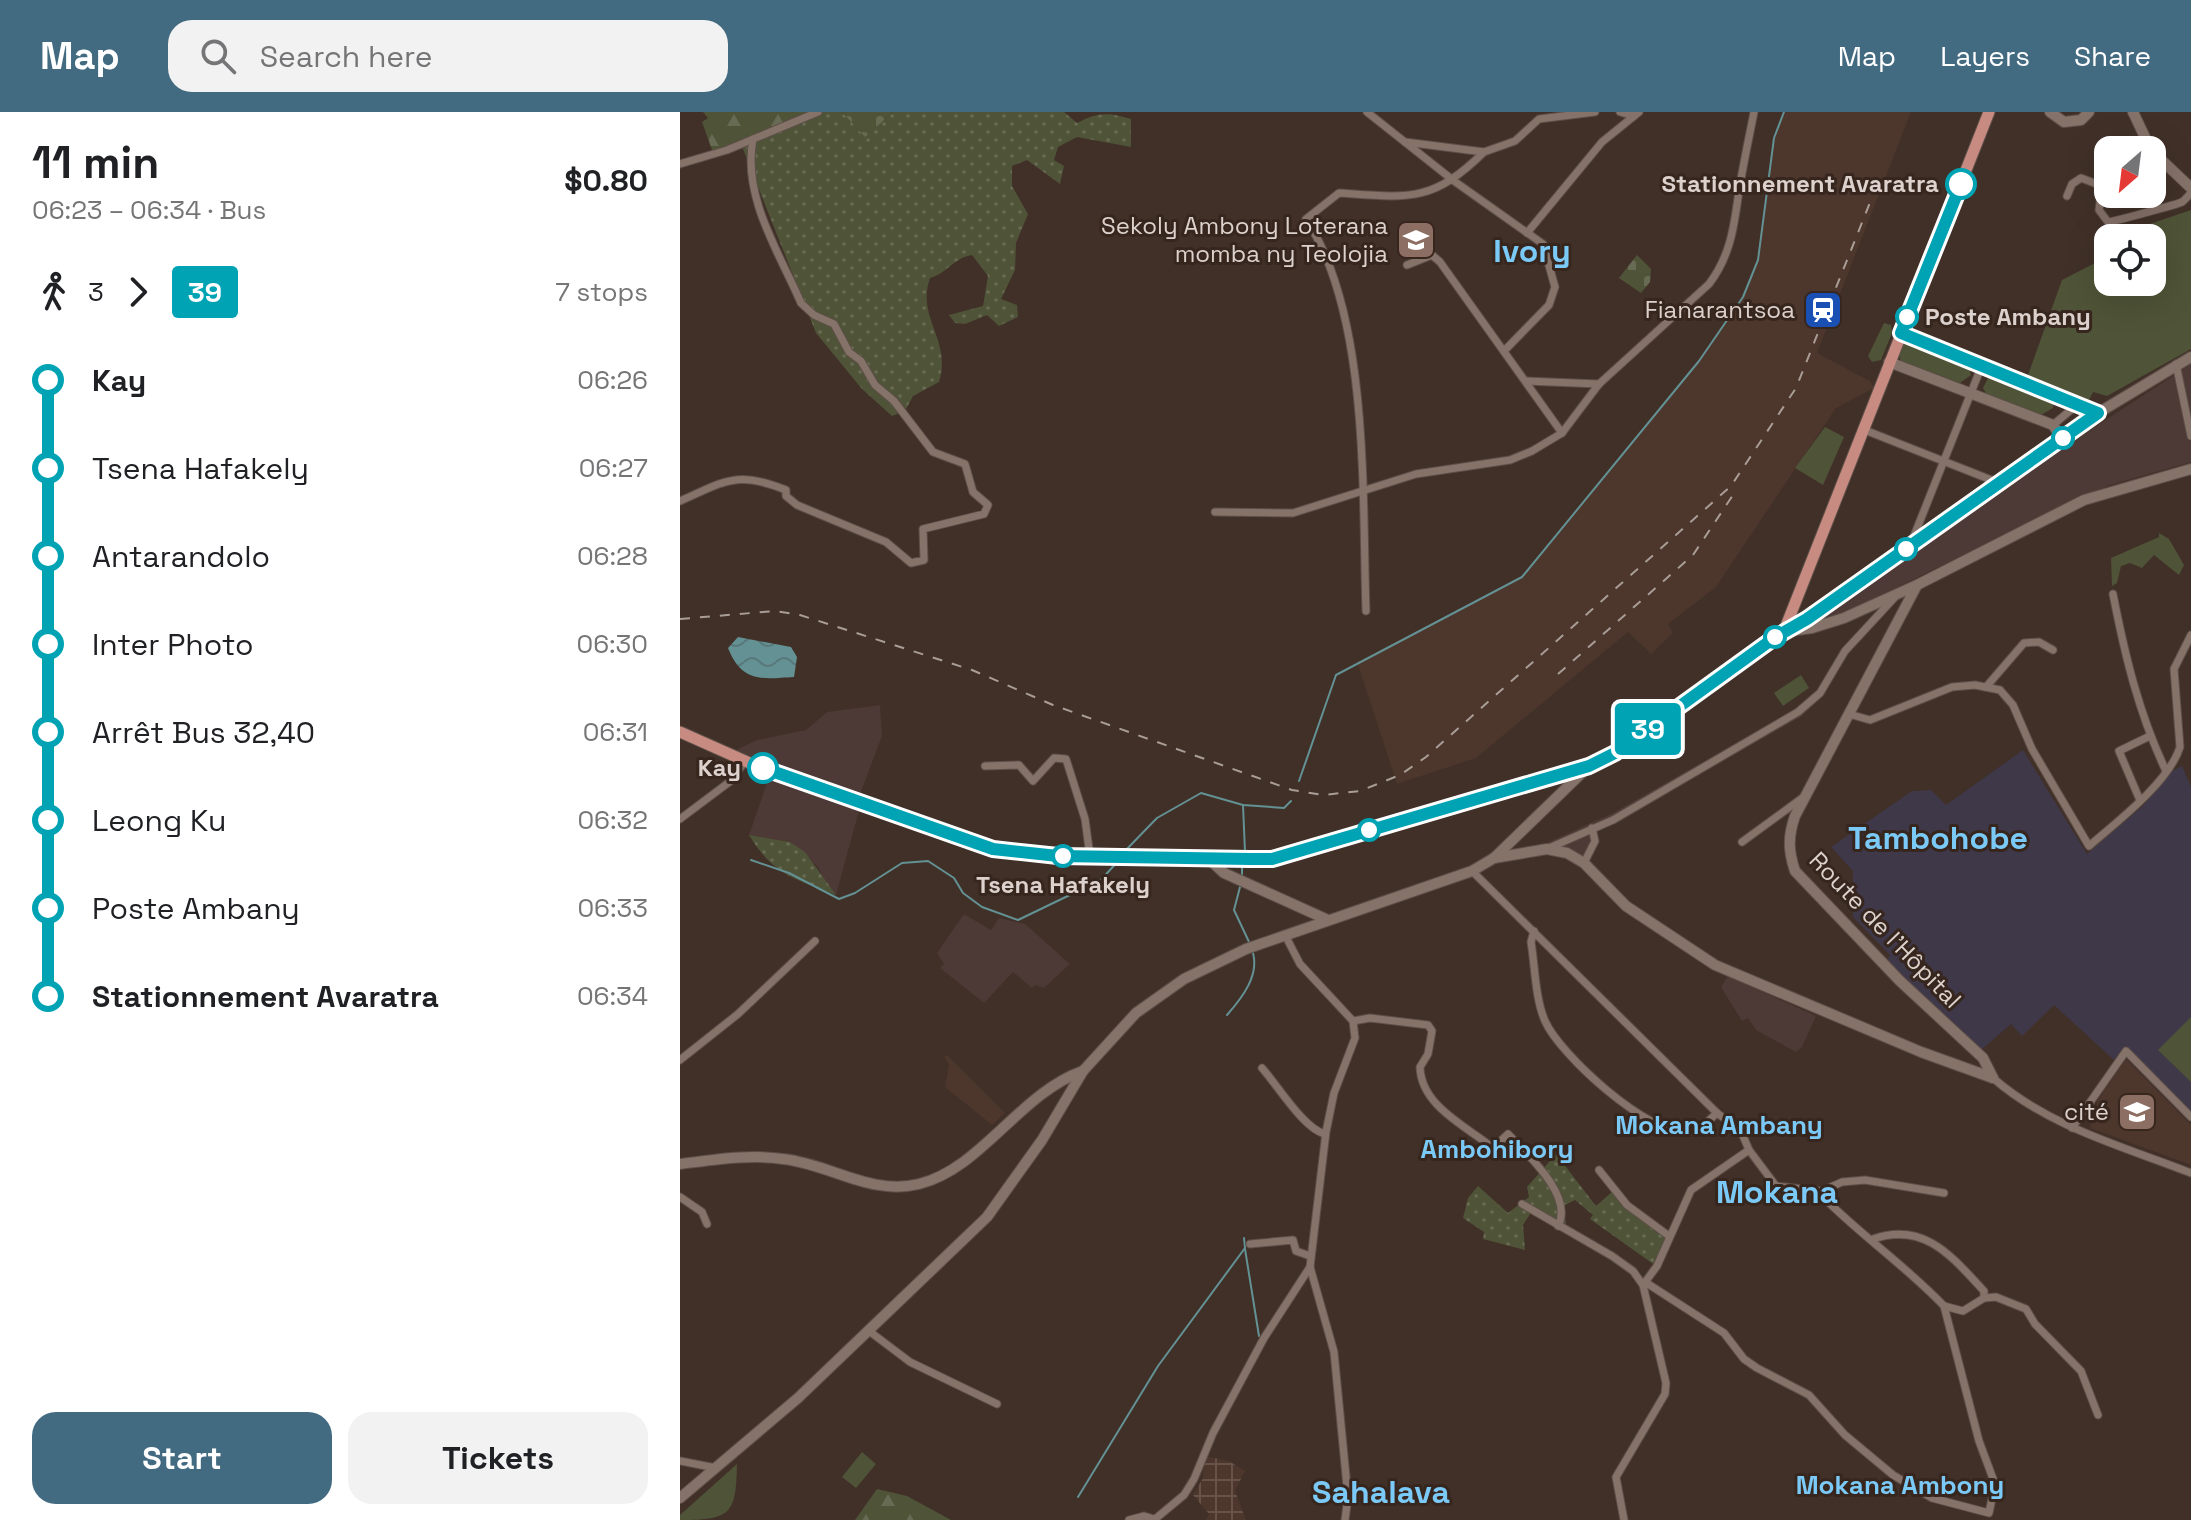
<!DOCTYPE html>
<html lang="en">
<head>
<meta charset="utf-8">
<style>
	:root { --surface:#fff; --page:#f2f2f2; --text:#202124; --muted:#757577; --accent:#426a81 }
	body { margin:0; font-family:"Space Grotesk",sans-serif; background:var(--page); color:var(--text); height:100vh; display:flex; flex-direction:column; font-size:30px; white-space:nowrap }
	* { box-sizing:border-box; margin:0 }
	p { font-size:26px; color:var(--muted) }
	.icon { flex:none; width:44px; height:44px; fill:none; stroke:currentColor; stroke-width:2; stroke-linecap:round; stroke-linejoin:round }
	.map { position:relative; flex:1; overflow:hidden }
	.side { display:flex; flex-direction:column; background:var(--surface); width:680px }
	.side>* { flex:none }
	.badge { padding:0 16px; border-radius:6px; font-size:28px; line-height:52px }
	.needle { width:52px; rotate:208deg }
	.buttons { position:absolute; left:1414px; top:24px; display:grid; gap:16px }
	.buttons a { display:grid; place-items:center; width:72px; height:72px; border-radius:16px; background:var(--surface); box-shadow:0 8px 32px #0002; font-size:40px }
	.map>.badge { position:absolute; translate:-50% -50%; box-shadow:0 0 0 4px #fff }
	.legs { display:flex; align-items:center; gap:12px; height:88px; padding:0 32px; font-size:26px }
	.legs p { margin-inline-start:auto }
	.overview { display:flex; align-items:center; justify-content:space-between; height:136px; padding:0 32px }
	h1 { font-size:44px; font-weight:700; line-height:60px }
	.primary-button { display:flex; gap:16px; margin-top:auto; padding:16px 32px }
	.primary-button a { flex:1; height:92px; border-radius:24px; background:var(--accent); color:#fff; font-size:32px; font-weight:700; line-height:92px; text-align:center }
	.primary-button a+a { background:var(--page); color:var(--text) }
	ul { padding:0 32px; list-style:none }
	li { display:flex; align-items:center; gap:28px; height:88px; font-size:30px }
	li i { display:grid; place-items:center; width:12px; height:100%; margin:0 10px; background:currentColor }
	li i::after { content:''; width:20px; height:20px; margin:-10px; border:6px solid; border-radius:50%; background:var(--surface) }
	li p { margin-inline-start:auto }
	li:first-child i { background:linear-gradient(#0000 50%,currentColor 0) }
	li:last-child i { background:linear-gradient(currentColor 50%,#0000 0) }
	header { display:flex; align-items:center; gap:48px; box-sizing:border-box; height:112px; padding:0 40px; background:var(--accent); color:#fff }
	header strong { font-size:38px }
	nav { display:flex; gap:44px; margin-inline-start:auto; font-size:28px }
	.search { width:560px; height:72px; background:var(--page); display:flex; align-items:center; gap:20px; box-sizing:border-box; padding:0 28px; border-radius:24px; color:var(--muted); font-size:30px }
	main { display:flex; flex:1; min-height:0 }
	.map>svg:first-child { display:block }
	.commercial { fill:#4d3935 }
	.industrial { fill:url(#industrial-grid) }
	.built { fill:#4d362b }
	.medical { fill:#3f3849 }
	.grass { fill:url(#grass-dots) }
	.forest { fill:url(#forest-firs) }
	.cemetery { fill:url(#cemetery-stones) }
	.green { fill:#4f5337 }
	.water { fill:url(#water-waves) }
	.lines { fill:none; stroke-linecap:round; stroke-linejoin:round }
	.stream { stroke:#639194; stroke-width:2 }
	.street-casing { stroke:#5d4f48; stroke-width:9 }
	.secondary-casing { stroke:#5d4f48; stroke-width:12 }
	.primary-casing { stroke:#5d4f48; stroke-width:13 }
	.street { stroke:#857269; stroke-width:7 }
	.secondary { stroke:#857269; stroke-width:10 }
	.primary { stroke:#c78b81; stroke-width:11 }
	.rail { stroke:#a99d97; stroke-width:2; stroke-dasharray:10 10; stroke-linecap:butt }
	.line-1-casing { stroke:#fff; stroke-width:18 }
	.line-1 { stroke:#00a3b4; stroke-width:12 }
	.stop-1-dot { fill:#fff; stroke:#00a3b4; stroke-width:4 }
	.labels { text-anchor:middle; stroke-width:6; stroke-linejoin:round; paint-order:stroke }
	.stop-label { font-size:24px; font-weight:bold; fill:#dcd1cc; stroke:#36261e; text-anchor:end }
	.poi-label { font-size:24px; fill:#dcd1cc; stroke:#36261e; text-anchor:end }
	.street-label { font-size:24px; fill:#dcd1cc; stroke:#36261e }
	.neighbourhood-label { font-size:26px; font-weight:bold; fill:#7bc9f6; stroke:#36261e }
	.district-label { font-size:32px; font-weight:bold; fill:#7bc9f6; stroke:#36261e }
</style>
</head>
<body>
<header>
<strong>Map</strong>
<div class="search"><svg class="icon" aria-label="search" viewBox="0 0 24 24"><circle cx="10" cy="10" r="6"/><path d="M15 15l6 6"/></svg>Search here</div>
<nav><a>Map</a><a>Layers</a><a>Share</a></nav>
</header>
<main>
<section class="side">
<div class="overview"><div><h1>11 min</h1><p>06:23 – 06:34 · Bus</p></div><b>$0.80</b></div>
<div class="legs"><svg class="icon" aria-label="walk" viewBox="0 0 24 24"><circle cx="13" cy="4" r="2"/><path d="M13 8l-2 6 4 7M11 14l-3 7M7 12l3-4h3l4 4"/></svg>3<svg class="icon" aria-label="forward" viewBox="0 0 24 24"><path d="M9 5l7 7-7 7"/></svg><b class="badge" style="background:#00a3b4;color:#fff">39</b><p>7 stops</p></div>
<ul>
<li><i style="color:#00a3b4"></i><b>Kay</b><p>06:26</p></li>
<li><i style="color:#00a3b4"></i><span>Tsena Hafakely</span><p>06:27</p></li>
<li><i style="color:#00a3b4"></i><span>Antarandolo</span><p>06:28</p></li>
<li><i style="color:#00a3b4"></i><span>Inter Photo</span><p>06:30</p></li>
<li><i style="color:#00a3b4"></i><span>Arrêt Bus 32,40</span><p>06:31</p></li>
<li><i style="color:#00a3b4"></i><span>Leong Ku</span><p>06:32</p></li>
<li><i style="color:#00a3b4"></i><span>Poste Ambany</span><p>06:33</p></li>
<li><i style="color:#00a3b4"></i><b>Stationnement Avaratra</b><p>06:34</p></li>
</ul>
<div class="primary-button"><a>Start</a><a>Tickets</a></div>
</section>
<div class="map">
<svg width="1511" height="1408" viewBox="0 0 1511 1408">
	<defs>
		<pattern id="industrial-grid" width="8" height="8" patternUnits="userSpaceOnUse" patternTransform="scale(2)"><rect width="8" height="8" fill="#4d362b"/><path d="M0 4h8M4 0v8" fill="none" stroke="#665249"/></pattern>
		<pattern id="grass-dots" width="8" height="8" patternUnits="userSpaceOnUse" patternTransform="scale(2)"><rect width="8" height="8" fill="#4f5337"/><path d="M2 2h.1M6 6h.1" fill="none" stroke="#686b53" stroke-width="1.8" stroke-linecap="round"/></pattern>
		<pattern id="forest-firs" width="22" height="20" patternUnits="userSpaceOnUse" patternTransform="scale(2)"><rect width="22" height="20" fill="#4f5337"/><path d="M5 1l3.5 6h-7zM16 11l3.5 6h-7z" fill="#686b53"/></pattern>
		<pattern id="cemetery-stones" width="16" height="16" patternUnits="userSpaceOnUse" patternTransform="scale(2)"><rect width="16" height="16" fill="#4f5337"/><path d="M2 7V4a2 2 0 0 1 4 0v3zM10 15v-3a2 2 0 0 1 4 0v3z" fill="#686b53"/></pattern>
		<pattern id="water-waves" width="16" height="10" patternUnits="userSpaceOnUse" patternTransform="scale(2)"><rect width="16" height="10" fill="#639194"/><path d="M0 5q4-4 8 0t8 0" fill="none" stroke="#59787a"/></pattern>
	</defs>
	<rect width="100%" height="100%" fill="#403028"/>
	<g class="commercial">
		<path d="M1511,252V350L1430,373L1142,511L1138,503L1212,448Z"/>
		<path d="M1207,490L1212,494L1168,539L1145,582L1122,604L939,709L913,720L906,746L863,736L862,733L933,701L1117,596L1138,579L1161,537Z"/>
		<path d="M200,593L202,624L179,685L54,639L77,628L126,618L147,600Z"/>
		<path d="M90,662L180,695L156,783L147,774L138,755L110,730L69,723Z"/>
		<path d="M284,802L311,818L319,806L345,812L390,852L364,876L355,873L352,876L333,860L304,891L260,856L264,852L257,841Z"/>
		<path d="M1048,864L1136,904L1122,935L1116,940L1076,918L1068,906L1062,909L1041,875Z"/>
	</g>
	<path class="industrial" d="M524,1344L549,1349L565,1359L555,1379L566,1408H526L529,1402L513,1383L523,1366Z"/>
	<g class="built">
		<path d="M1104,0H1231L1137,241L1190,269L1194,276L1156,296L1036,475L988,512L993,521L971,542L948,520L796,646L717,672L677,550L842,465L1019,249L1063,185L1078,148L1094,26Z"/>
		<path d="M267,943L325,1001L312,1013L265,975L269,952L264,945Z"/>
		<path d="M1446,947L1511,1013V1053L1410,1016L1418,988Z"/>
	</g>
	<path class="medical" d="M1343,638L1407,742L1463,694L1492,659L1502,654L1511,675V1000L1446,934L1434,948L1374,893L1342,924L1331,912L1300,939L1207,848L1210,843L1173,805V759L1151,735L1232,679L1251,678L1266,693Z"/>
	<g class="grass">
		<path d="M138,0H162L185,24L213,0H384L397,11C418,0 428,0 451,7V35L397,25L378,35L374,48L384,54L380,72L347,48L332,54V74L348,102L336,131L335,158L321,187L337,193L338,205L319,214L307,203L285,212L275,211L269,203L303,194L308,164L292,143C273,146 268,161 250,166C236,207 272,227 259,270L233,284L225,299L212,304L182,277L136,221L61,32Z"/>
		<path d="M69,723L110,730L125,740L156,783C114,766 94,764 69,723Z"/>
		<path d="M876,1042L916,1094L933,1079L987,1125L976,1154L910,1107L913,1103L895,1088L883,1094L887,1118L852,1099L843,1113L845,1138L803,1127L804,1120L783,1106L788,1086L798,1074L828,1101L849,1085L847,1075Z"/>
	</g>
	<g class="forest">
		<path d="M23,0H140L43,39L32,38L22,10L28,6Z"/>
		<path d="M197,1377L227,1384L271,1408H175Z"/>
	</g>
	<g class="cemetery">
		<path d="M162,0H213L185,25Z"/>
		<path d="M957,143L971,157L970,170L961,181L939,166Z"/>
	</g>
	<g class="green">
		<path d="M1511,98V237L1427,284L1413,280L1409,288L1348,263L1382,168L1415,151V145L1428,135V170H1472V126H1439L1449,119Z"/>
		<path d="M1204,211L1211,213L1212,221L1201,248L1192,250L1188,244Z"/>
		<path d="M1231,228L1287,250L1291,263L1280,271L1221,249L1218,242L1224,229Z"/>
		<path d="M1310,262L1374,288L1373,296L1361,303L1307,283L1303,276Z"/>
		<path d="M1145,315L1164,325L1143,373L1115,356Z"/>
		<path d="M1479,421L1489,427L1504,453L1499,463L1474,443L1462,456L1450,451L1441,454L1437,471L1432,474L1431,446L1479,425Z"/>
		<path d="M1121,563L1129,576L1103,594L1094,581Z"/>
		<path d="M1511,905V970L1478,938Z"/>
		<path d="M182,1340L196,1352L176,1376L162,1365Z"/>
		<path d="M57,1352C56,1402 51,1408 0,1408V1403Z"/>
	</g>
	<path class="water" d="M58,525L111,535L117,545L114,565C82,567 62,571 48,536Z"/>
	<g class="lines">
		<g class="stream">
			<path d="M619,669L656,563L842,465L1019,249L1063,185L1078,148L1094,26L1104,0"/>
			<path d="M563,693L565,740"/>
			<path d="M443,741L477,706L521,681L563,693L604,696L611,689"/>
			<path d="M71,748L109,761L159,787L175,781L222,751L248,749L274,766L283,781L302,795L338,808L421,768L438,749"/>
			<path d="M562,755V764"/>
			<path d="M560,775L554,798L570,832"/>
			<path d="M547,903C562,886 581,862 572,838"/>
			<path d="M565,1137L579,1224"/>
			<path d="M398,1385L478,1254L565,1136L564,1126"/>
		</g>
		<defs>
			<g id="street">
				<path d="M687,0L774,69L863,132L875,175L869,193L824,239"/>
				<path d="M940,0L954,4"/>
				<path d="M725,30L804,40L835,29L859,7L915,0"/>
				<path d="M0,52L47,38L138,0"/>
				<path d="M1387,84L1392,72L1401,66L1422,74L1419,98L1428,110C1433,110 1498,92 1502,90C1505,88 1508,84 1511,81"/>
				<path d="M847,121L922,30L959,0"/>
				<path d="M727,153L752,143L760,150L882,321"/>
				<path d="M1496,252L1511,324"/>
				<path d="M846,269L919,272"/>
				<path d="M1373,313L1399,291"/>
				<path d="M1182,317L1319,371"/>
				<path d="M0,389C46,369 56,358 106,378V384L117,393L206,430L231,451L244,448L243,417L304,402L308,393L293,380L285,352L253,340L214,289L195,273L181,249L169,240L154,212L134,203L121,191C99,140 62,85 73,27"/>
				<path d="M535,400L613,401L736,362L830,348L852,339L882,321L919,272L1029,172C1051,143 1054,114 1059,79C1063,53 1069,26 1074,0"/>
				<path d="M1232,429L1302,253"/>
				<path d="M1433,482C1445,544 1459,602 1486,659"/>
				<path d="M686,499C682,384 690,204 626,107L659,81C729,86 752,91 804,40"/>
				<path d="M1306,575L1344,531L1359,530L1373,538"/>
				<path d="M1169,602L1190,608L1272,575L1295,573L1320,578L1333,593L1352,637L1409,734C1437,710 1489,670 1500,635L1494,557L1511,523"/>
				<path d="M305,654L339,653L353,669L374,646L386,647L405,707L410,744"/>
				<path d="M1459,686L1439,639L1470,624"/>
				<path d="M0,707L52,668L65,649"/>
				<path d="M1062,730L1125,684"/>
				<path d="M869,736L933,708L1118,600L1140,581L1165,539L1215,485"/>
				<path d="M904,751L915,729L912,716"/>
				<path d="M792,759L1037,1001L1061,1019L1069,1038L1096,1074L1142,1079L1162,1070L1185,1068L1264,1081"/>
				<path d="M854,819L851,830C855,854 855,886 865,909C880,943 968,1023 1007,1020C1020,1019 1028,1009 1037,1001"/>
				<path d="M605,823L620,852L673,909L675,926L654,981L646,1020L630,1155L654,1240L668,1385L665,1408"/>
				<path d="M673,909L690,906L748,913L752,919L748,942L740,955C741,994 786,1014 813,1036L828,1022C848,1043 894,1084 878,1114"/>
				<path d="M0,948L58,902L135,829"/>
				<path d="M582,956C598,974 624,1017 645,1022"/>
				<path d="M1313,966C1369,1015 1442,1034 1511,1061"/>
				<path d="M1392,1016L1446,939L1511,1005"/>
				<path d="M919,1058L947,1093L989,1124"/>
				<path d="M0,1085L22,1100L27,1112"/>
				<path d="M842,1092L932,1144L953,1159L963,1173"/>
				<path d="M1193,1127C1245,1109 1273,1146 1304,1179V1186"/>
				<path d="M570,1132L613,1128L616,1139L630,1144"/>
				<path d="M965,1170L1044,1221L1064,1247L1077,1256L1129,1283L1165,1323L1213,1363L1252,1386L1309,1401L1315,1372L1299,1329L1264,1194C1224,1152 1176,1120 1136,1078"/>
				<path d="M1264,1194L1283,1199L1304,1186L1316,1185L1346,1197L1355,1212L1401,1259L1418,1303"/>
				<path d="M189,1219L230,1250L317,1292"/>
				<path d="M0,1349L36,1356"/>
				<path d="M449,1408L464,1404L474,1407"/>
				<path d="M474,1408L504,1383L514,1367L533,1321L584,1226L630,1155"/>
				<path d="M944,1408L936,1365L985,1282L986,1271L963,1173L977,1154L1011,1078L1069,1038"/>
			</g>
			<g id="secondary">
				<path d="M1370,0L1384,10L1401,8L1409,0"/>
				<path d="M1453,0L1471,38"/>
				<path d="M1472,39L1511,76"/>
				<path d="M1221,221L1418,301"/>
				<path d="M1209,250L1373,313L1382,327"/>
				<path d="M1237,473L1115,704C1108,724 1108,738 1115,759L1220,869L1303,946L1313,966"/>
				<path d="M1104,519L1418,301L1511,245"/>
				<path d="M1110,519L1132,516L1164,506L1237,473L1404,388L1511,357"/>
				<path d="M814,746L867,737L887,741L904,751L946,794L1035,853L1241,940L1313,966"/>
				<path d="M529,747L544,761L648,808"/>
				<path d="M0,1052C34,1048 69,1042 103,1047C150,1052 191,1084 239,1072C301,1057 340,981 403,959"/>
				<path d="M0,1386L118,1286L307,1105L362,1028L403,959L456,901L504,867L566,837L792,759L814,746L908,655"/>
			</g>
			<path id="primary" d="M0,620L81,656L292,732L378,744L592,747L909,654L935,641L1104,519L1309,0"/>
		</defs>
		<use href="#street" class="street-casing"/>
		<use href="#secondary" class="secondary-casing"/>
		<use href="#primary" class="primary-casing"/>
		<use href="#street" class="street"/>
		<use href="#secondary" class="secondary"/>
		<use href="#primary" class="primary"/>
		<g class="rail">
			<path d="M0,507L95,499L120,503L292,558L373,593L612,678L643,683L680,679L720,663L746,645L1051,374L1116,276L1193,83"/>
			<path d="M878,562L1013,443L1055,380"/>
		</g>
	</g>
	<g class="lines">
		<defs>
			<path id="line-1" d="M83,656L313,737L378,744L570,747H592L909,654L935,641L1094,526L1127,507L1418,301L1221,221L1281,72"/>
		</defs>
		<use href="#line-1" class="line-1-casing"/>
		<use href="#line-1" class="line-1"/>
	</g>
	<defs>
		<symbol id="university-square" viewBox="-11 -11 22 22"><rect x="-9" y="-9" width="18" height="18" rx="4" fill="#8d6e63" stroke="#36261e"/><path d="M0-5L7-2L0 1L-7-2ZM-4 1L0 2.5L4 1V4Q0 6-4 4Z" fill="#fff"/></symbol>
		<symbol id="station-square" viewBox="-11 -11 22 22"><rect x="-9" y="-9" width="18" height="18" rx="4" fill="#1a4fb4" stroke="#36261e"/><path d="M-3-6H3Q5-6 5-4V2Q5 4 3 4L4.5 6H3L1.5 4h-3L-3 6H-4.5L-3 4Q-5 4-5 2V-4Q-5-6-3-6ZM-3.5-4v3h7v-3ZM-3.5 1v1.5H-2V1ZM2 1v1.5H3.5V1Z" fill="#fff"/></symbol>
	</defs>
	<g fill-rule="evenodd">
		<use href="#university-square" x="714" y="106" width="44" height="44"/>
		<use href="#station-square" x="1121" y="176" width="44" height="44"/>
		<use href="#university-square" x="1435" y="978" width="44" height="44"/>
	</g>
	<g class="stop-1-dot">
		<circle cx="1281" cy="72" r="14"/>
		<circle cx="1227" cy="205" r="10"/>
		<circle cx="1383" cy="326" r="10"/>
		<circle cx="1226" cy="437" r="10"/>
		<circle cx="1095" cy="525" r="10"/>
		<circle cx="83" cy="656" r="14"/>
		<circle cx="689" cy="718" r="10"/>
		<circle cx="383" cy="744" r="10"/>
	</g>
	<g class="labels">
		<g class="stop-label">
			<text x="1259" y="80">Stationnement Avaratra</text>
			<text x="1245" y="213" text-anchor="start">Poste Ambany</text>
			<text x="61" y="664">Kay</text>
			<text x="383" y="781" text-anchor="middle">Tsena Hafakely</text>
		</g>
		<g class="poi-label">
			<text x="708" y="122">Sekoly Ambony Loterana<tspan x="708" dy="28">momba ny Teolojia</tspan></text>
			<text x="1115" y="206">Fianarantsoa</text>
			<text x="1429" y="1008">cité</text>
		</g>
		<g class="street-label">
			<text transform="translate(1205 818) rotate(46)" y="8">Route de l'Hôpital</text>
		</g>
		<g class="neighbourhood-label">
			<text x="1039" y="1022">Mokana Ambany</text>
			<text x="817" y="1046">Ambohibory</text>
			<text x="1220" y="1382">Mokana Ambony</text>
		</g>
		<g class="district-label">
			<text x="852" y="150">Ivory</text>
			<text x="1258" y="737">Tambohobe</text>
			<text x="1097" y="1091">Mokana</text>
			<text x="701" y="1391">Sahalava</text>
		</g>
	</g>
</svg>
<div class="buttons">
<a><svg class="needle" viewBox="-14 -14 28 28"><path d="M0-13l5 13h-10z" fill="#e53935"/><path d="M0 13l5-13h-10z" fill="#757577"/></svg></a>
<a><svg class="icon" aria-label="locate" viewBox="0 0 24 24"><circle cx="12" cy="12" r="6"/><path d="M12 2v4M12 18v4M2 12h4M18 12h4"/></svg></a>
</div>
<b class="badge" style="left:968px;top:617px;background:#00a3b4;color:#fff">39</b>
</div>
</main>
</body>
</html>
